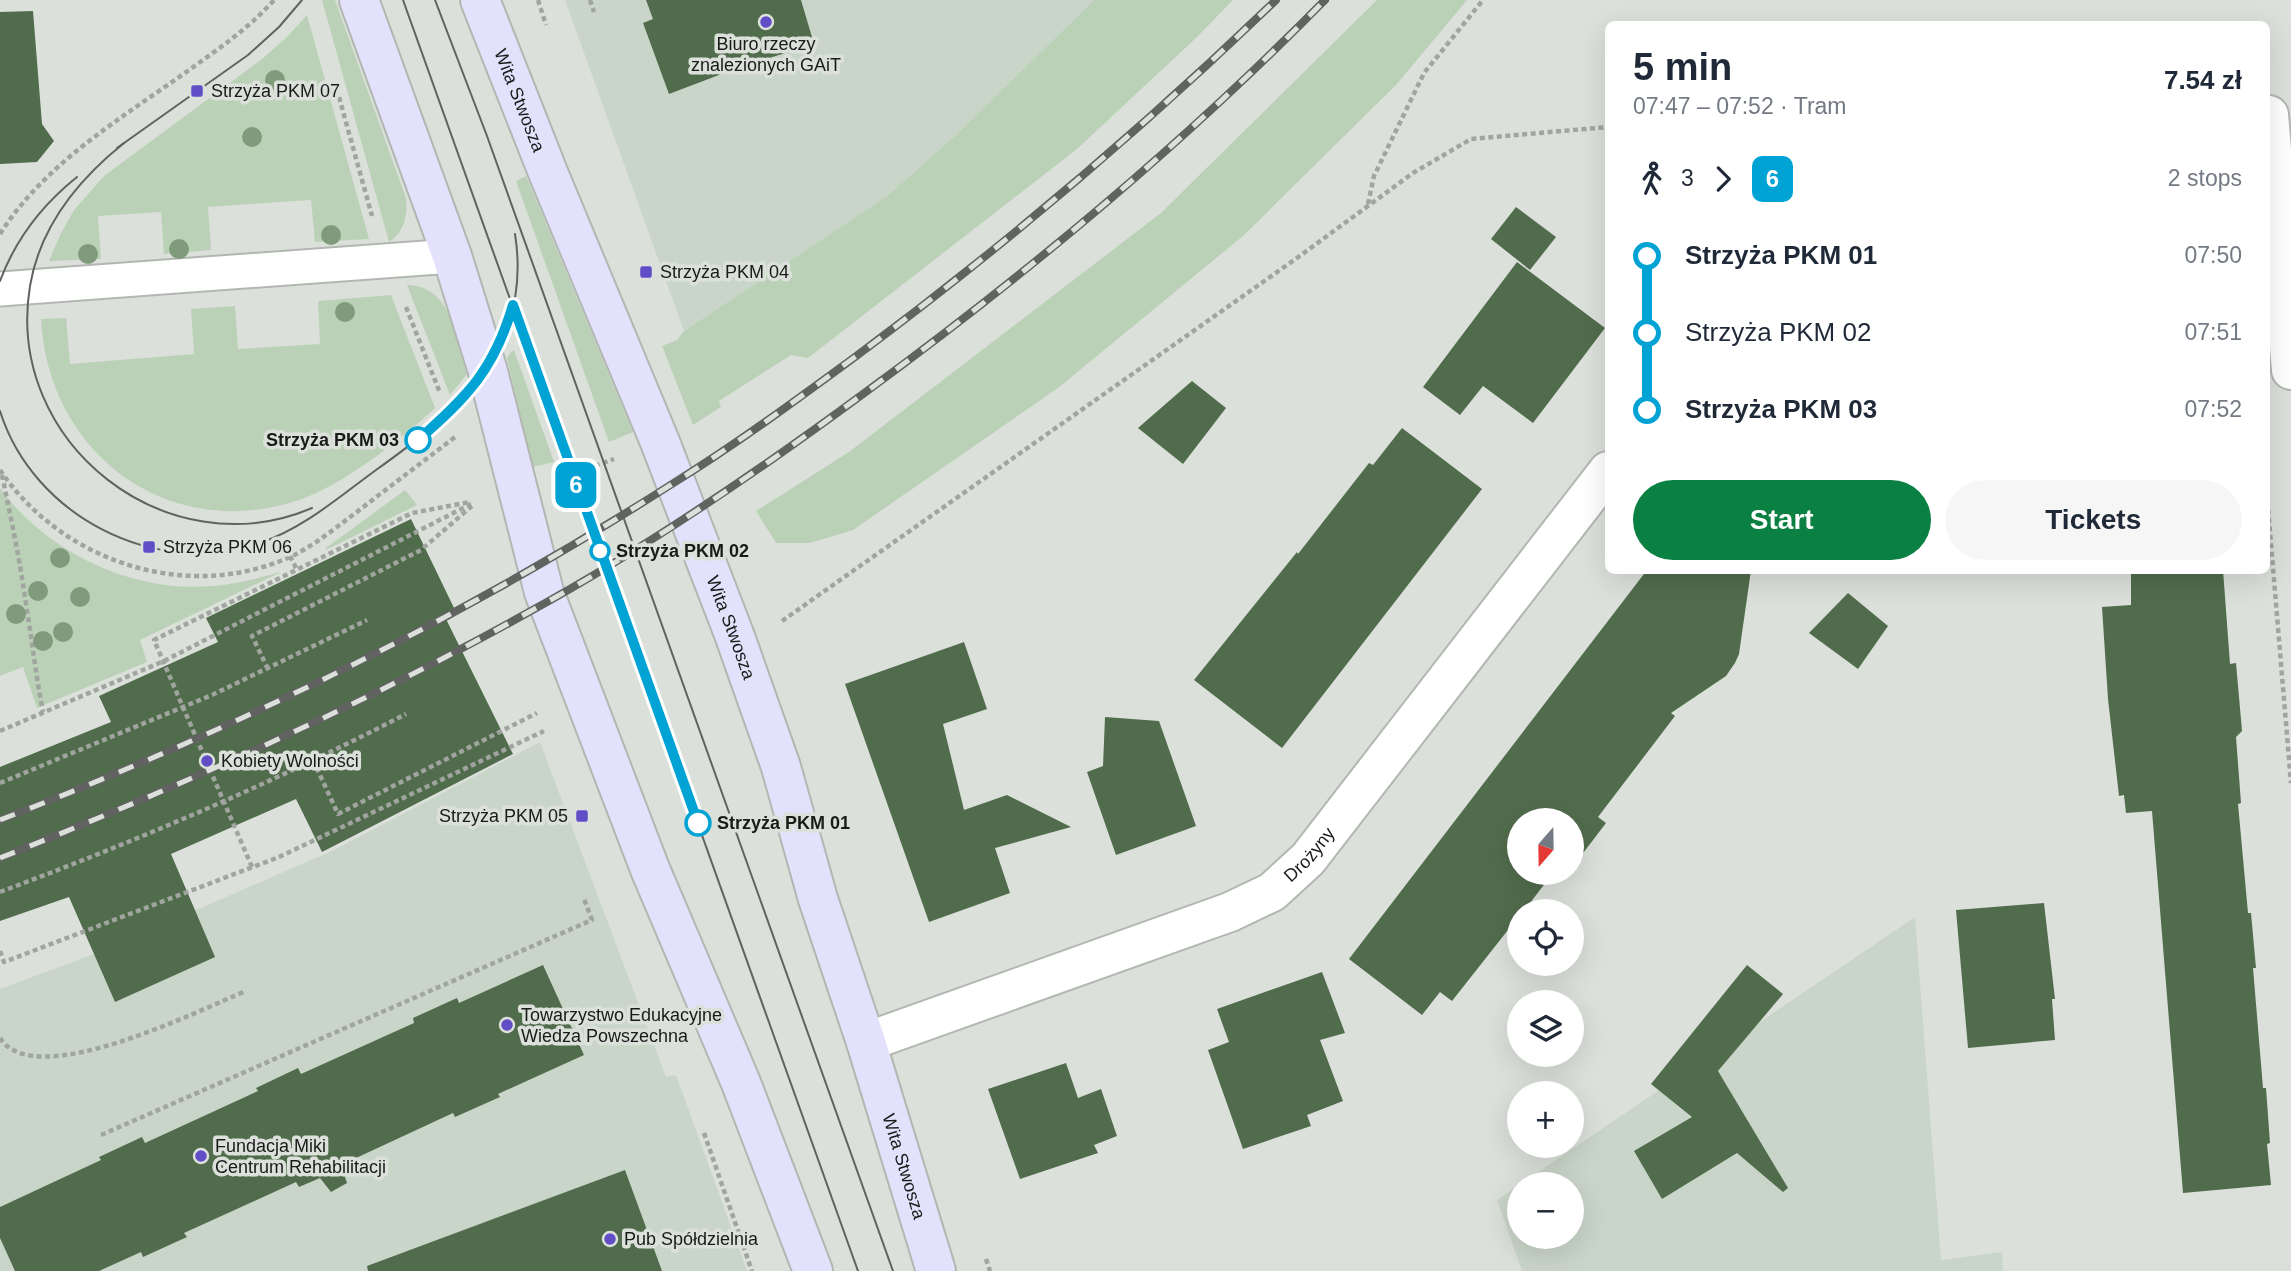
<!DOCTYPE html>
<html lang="en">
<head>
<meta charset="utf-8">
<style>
	:root { --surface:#fff; --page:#f6f6f7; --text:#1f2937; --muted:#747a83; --accent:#0b8043 }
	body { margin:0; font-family:Helvetica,sans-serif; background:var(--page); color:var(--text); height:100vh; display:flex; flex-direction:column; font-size:26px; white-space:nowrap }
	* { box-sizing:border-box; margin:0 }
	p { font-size:23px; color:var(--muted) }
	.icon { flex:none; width:38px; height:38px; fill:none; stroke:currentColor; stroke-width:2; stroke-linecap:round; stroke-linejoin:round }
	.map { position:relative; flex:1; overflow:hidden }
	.panel { position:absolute; left:1605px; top:21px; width:665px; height:553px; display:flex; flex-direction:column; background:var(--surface); border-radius:10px; box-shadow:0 7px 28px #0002 }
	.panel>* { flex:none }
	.badge { padding:0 14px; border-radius:10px; font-size:24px; line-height:46px }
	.needle { width:46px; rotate:200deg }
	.buttons { position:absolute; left:1507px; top:808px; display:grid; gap:14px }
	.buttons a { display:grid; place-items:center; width:77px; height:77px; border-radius:50%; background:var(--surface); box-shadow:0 7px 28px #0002; font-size:35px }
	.map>.badge { position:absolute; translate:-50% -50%; box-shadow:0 0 0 4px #fff }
	.legs { display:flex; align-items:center; gap:10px; height:77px; padding:0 28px; font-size:23px }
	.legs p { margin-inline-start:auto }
	.head { display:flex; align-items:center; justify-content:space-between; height:119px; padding:0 28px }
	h1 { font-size:38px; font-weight:700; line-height:52px }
	.primary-button { display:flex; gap:14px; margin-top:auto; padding:14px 28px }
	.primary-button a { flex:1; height:80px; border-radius:42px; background:var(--accent); color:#fff; font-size:28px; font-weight:700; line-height:80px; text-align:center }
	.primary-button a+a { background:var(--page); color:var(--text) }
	ul { padding:0 28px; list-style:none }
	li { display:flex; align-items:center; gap:24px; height:77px; font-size:26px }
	li i { display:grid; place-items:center; width:10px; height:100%; margin:0 9px; background:currentColor }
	li i::after { content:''; width:18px; height:18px; margin:-9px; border:5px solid; border-radius:50%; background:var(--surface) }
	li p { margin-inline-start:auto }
	li:first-child i { background:linear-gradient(#0000 50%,currentColor 0) }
	li:last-child i { background:linear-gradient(currentColor 50%,#0000 0) }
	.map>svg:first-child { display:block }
	.built { fill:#cad5c9 }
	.green { fill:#bbd1b7 }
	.building { fill:#516c4c }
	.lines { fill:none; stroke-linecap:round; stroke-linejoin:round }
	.lane-casing { stroke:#b2b7b1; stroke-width:37 }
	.street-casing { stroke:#b2b7b1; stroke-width:42 }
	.secondary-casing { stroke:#b2b7b1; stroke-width:42 }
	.path { stroke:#a0a59f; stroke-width:4.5; stroke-dasharray:5 3.5; stroke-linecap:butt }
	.lane { stroke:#fff; stroke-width:33 }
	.street { stroke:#fff; stroke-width:38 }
	.secondary { stroke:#e3e1fb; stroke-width:38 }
	.tram { stroke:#606360; stroke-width:2 }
	.rail-casing { stroke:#606360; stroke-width:8 }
	.rail { stroke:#dbe1da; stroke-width:5; stroke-dasharray:16; stroke-linecap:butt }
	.path-bridge { stroke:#a0a59f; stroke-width:4.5; stroke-dasharray:5 3.5; stroke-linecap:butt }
	.tree { fill:#809a7c }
	.line-1-casing { stroke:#fff; stroke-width:16 }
	.line-1 { stroke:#00a3d4; stroke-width:10 }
	.poi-dot { fill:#614dc5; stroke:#dbe1da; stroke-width:2.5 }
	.stop-1-dot { fill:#fff; stroke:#00a3d4; stroke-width:3.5 }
	.labels { text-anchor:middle; stroke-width:7; stroke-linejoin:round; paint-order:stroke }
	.poi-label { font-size:18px; fill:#191b19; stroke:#dbe1da; text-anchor:start }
	.street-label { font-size:18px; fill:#191b19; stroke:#dbe1da }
	.stop-label { font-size:18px; font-weight:bold; fill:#191b19; stroke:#dbe1da; text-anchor:start }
</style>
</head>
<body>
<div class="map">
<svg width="2291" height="1271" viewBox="0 0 2291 1271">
	<rect width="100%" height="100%" fill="#dbe1da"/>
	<g class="built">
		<path d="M565,0H1094L956,135L886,197L684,331Z"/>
		<path d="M540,742L666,1077L676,1075L747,1271H0V989L94,954L332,851Z"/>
		<path d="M1915,917L1941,1260L2002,1252L2003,1271H1522L1497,1200L1519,1185V1237H1572V1185H1519Z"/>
	</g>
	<g class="green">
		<path d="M322,0H335L406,198C408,215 404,233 389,242Z"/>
		<path d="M1094,0H1233L1197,37L1077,149L808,358L791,355L719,401L721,407L693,425L662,346L677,340L684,331L886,197L956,135Z"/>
		<path d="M1377,0H1467L1396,85L1243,236L1058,388L853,530L810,543H776L756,511L849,452L1161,213Z"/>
		<path d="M307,15L369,239L315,242L311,200L208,207L211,250L164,254L161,212L98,216L101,259L49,261L60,235L74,210L104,176L262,59L286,38Z"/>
		<path d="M526,176L633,432L609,442L516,181Z"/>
		<path d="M407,285C452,285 457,341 467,374L450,395Z"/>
		<path d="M391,295L435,408C399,441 340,488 293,502C164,541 48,451 41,319L66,318L70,364L194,354L191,309L235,306L238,349L320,344L318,301Z"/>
		<path d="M514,350L554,462L532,467L507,358L511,352Z"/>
		<path d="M0,488C47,553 133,593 212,586C235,585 258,578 281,572L140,640L147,662L37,708L23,667L0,676Z"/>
		<path d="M405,490L417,505L326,550V548Z"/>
	</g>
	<g class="building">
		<path d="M646,0H801L814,44L740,67L669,94L643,23L653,19Z"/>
		<path d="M33,11L42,124L54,141L37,162L0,164V12Z"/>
		<path d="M1516,207L1556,237L1530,270L1491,239Z"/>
		<path d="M1517,262L1605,328L1533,423L1483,386L1460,415L1423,387Z"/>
		<path d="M1192,381L1226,408L1183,464L1138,428Z"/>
		<path d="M1402,428L1482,489L1282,748L1194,680L1297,552L1298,554L1369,463L1373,465Z"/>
		<path d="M411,519L455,610L444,615L513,754L322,852L296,799L171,854L215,957L115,1002L69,897L0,921V767L111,722L99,696L218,642L206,618Z"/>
		<path d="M1647,570H1751L1739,654L1735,663L1726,676L1671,713L1675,716L1598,817L1606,823L1577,861L1572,857V821H1519V873H1553L1523,912H1519V916L1452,1001L1440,992L1422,1015L1349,959Z"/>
		<path d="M2131,570H2223L2230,664L2236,663L2242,731L2236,737L2241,803L2238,804L2248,913H2251L2256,968H2253L2263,1088H2266L2270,1143L2267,1144L2271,1185L2183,1193L2152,811L2126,813L2124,795L2119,796L2108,699L2102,607L2131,605Z"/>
		<path d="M1848,593L1888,626L1858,669L1809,633Z"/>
		<path d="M964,642L987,709L943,724L964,810L1007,795L1071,827L995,848L1010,893L929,922L845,684Z"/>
		<path d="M1105,717L1159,721L1196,826L1116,855L1087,772L1103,766Z"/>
		<path d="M2044,903L2055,999H2052L2055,1040L1968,1048L1956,910Z"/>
		<path d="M543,965L584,1055L498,1094L500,1097L455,1117L453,1113L341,1165L347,1183L331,1192L320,1178L299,1187L296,1182L184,1233L187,1237L143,1257L141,1252L99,1271H15L0,1238V1207L101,1160L99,1157L142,1137L145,1143L258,1091L256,1088L298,1068L301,1074L414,1023L413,1018L457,998L459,1003Z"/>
		<path d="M1747,965L1783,994L1718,1071L1788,1188L1783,1192L1737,1153L1662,1199L1634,1151L1692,1117L1651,1084Z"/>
		<path d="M1322,972L1345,1033L1320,1040L1343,1101L1307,1115L1311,1126L1243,1149L1208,1050L1229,1042L1217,1009Z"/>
		<path d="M1066,1063L1078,1098L1101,1089L1117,1136L1094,1145L1098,1153L1020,1179L988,1089Z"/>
		<path d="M625,1170L662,1271H368L367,1266Z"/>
	</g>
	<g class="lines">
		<defs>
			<path id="lane" d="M0,289L452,256"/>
			<g id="street">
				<path d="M2269,115L2291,370"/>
				<path id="s1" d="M866,1042L1230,912L1272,892L1308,859L1608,471"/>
			</g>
			<g id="secondary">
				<path d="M359,0L452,256L487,368L544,592L650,869L741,1083L813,1271"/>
				<path id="s2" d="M480,0L549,175L660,442L734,634L781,767L818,899L866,1042L936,1271"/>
			</g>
		</defs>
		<use href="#lane" class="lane-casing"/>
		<use href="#street" class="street-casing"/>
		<use href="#secondary" class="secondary-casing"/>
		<g class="path">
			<path d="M538,0L546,25"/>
			<path d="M590,0L594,12"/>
			<path d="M339,97L372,216"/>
			<path d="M1368,204L1374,176L1424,73L1483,0"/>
			<path d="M0,234C47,160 127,115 196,65C224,45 251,26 274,0"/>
			<path d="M406,307L440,393"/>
			<path d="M0,470C62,562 188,604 292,556C317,544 339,525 362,508C393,484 424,461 455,437"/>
			<path d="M2,475C11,518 20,561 26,604C32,641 36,676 43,712"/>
			<path d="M563,478L614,459"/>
			<path d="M2266,484L2291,783"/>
			<path d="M290,556L297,570"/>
			<path d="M782,621L1297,258L1413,173L1471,139L1608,127"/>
			<path d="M268,669L252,636L421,550L472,506"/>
			<path d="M0,731L164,661L471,504"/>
			<path d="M313,760L338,814L537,713"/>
			<path d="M252,867L154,640L412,513L470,502"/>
			<path d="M0,951L4,962L279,857L544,731"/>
			<path d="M0,1038C35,1093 199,1010 246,991"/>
			<path d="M704,1133L752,1271"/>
			<path d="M101,1135L592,920L584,899"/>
			<path d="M986,1259L990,1271"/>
		</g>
		<use href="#lane" class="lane"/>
		<use href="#street" class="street"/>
		<use href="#secondary" class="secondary"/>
		<g class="tram">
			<path d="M403,0L858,1271"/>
			<path d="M435,0L487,136L893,1271"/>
			<path d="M124,143C79,179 40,226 30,286C4,443 167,570 312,508"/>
			<path d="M117,148L248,55L279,27L302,0"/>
			<path d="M0,281C16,238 42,205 77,177"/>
			<path d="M0,411C33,516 155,579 260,543C304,528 339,497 376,470C459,411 533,347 515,234"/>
		</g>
		<defs>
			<g id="rail">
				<path d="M0,820C234,730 461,619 672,484C735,445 795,401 855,357C1003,247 1143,128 1276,0"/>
				<path d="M0,858C181,786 359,707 529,612C646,548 756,473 863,394C1027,274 1183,144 1325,0"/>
			</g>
		</defs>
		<use href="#rail" class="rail-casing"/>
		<use href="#rail" class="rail"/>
		<g class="path-bridge">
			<path d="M0,783L212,695L367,620"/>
			<path d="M0,892C139,840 275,782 406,714"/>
		</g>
	</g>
	<g class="tree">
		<circle cx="275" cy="80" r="10"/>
		<circle cx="252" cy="137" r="10"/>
		<circle cx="331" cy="235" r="10"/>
		<circle cx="179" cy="249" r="10"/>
		<circle cx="88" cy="254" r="10"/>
		<circle cx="345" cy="312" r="10"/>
		<circle cx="60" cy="558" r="10"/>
		<circle cx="38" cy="591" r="10"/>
		<circle cx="80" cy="597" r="10"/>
		<circle cx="16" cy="614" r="10"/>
		<circle cx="63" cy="632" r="10"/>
		<circle cx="43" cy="641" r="10"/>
	</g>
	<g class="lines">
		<defs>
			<path id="line-1" d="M418,440C467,397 494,370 513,305L698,823"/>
		</defs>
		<use href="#line-1" class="line-1-casing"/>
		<use href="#line-1" class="line-1"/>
	</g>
	<g class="poi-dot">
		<circle cx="766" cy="22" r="7"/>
		<rect x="190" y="84" width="14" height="14" rx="3.5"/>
		<rect x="639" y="265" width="14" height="14" rx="3.5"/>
		<rect x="142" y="540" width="14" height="14" rx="3.5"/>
		<circle cx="207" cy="761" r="7"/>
		<rect x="575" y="809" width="14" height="14" rx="3.5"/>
		<circle cx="507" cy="1025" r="7"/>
		<circle cx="201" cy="1156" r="7"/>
		<circle cx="610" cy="1239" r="7"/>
	</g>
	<g class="stop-1-dot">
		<circle cx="418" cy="440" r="12"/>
		<circle cx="600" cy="551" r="9"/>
		<circle cx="698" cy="823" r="12"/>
	</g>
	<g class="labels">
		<g class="poi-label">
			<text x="766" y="50" text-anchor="middle">Biuro rzeczy<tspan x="766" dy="21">znalezionych GAiT</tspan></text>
			<text x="211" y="97">Strzyża PKM 07</text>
			<text x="660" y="278">Strzyża PKM 04</text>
			<text x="163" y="553">Strzyża PKM 06</text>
			<text x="221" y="767">Kobiety Wolności</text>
			<text x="568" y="822" text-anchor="end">Strzyża PKM 05</text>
			<text x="521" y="1021">Towarzystwo Edukacyjne<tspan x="521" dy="21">Wiedza Powszechna</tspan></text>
			<text x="215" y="1152">Fundacja Miki<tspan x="215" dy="21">Centrum Rehabilitacji</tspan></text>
			<text x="624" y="1245">Pub Spółdzielnia</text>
		</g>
		<g class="street-label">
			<text dy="6" stroke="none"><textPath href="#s2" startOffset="108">Wita Stwosza</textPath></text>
			<text dy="6" stroke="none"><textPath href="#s2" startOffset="676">Wita Stwosza</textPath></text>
			<text dy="6" stroke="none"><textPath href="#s1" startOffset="486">Drożyny</textPath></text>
			<text dy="6" stroke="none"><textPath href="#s2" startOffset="1242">Wita Stwosza</textPath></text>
		</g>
		<g class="stop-label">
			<text x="399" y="446" text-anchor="end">Strzyża PKM 03</text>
			<text x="616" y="557">Strzyża PKM 02</text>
			<text x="717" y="829">Strzyża PKM 01</text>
		</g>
	</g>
</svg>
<div class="buttons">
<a><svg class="needle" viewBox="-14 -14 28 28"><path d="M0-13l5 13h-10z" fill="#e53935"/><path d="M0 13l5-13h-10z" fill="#747a83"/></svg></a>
<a><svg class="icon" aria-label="locate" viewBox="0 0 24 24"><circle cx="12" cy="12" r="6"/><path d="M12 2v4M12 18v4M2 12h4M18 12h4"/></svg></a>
<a><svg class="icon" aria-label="layers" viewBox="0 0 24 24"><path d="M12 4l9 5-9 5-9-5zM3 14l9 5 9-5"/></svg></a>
<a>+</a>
<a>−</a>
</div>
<b class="badge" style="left:576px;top:485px;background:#00a3d4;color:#fff">6</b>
<section class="panel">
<div class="head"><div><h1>5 min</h1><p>07:47 – 07:52 · Tram</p></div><b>7.54 zł</b></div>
<div class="legs"><svg class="icon" aria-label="walk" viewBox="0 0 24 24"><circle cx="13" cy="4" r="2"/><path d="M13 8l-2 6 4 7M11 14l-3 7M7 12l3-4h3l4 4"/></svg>3<svg class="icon" aria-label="forward" viewBox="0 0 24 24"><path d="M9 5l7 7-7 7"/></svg><b class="badge" style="background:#00a3d4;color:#fff">6</b><p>2 stops</p></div>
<ul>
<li><i style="color:#00a3d4"></i><b>Strzyża PKM 01</b><p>07:50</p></li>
<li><i style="color:#00a3d4"></i><span>Strzyża PKM 02</span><p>07:51</p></li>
<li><i style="color:#00a3d4"></i><b>Strzyża PKM 03</b><p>07:52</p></li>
</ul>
<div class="primary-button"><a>Start</a><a>Tickets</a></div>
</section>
</div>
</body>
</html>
